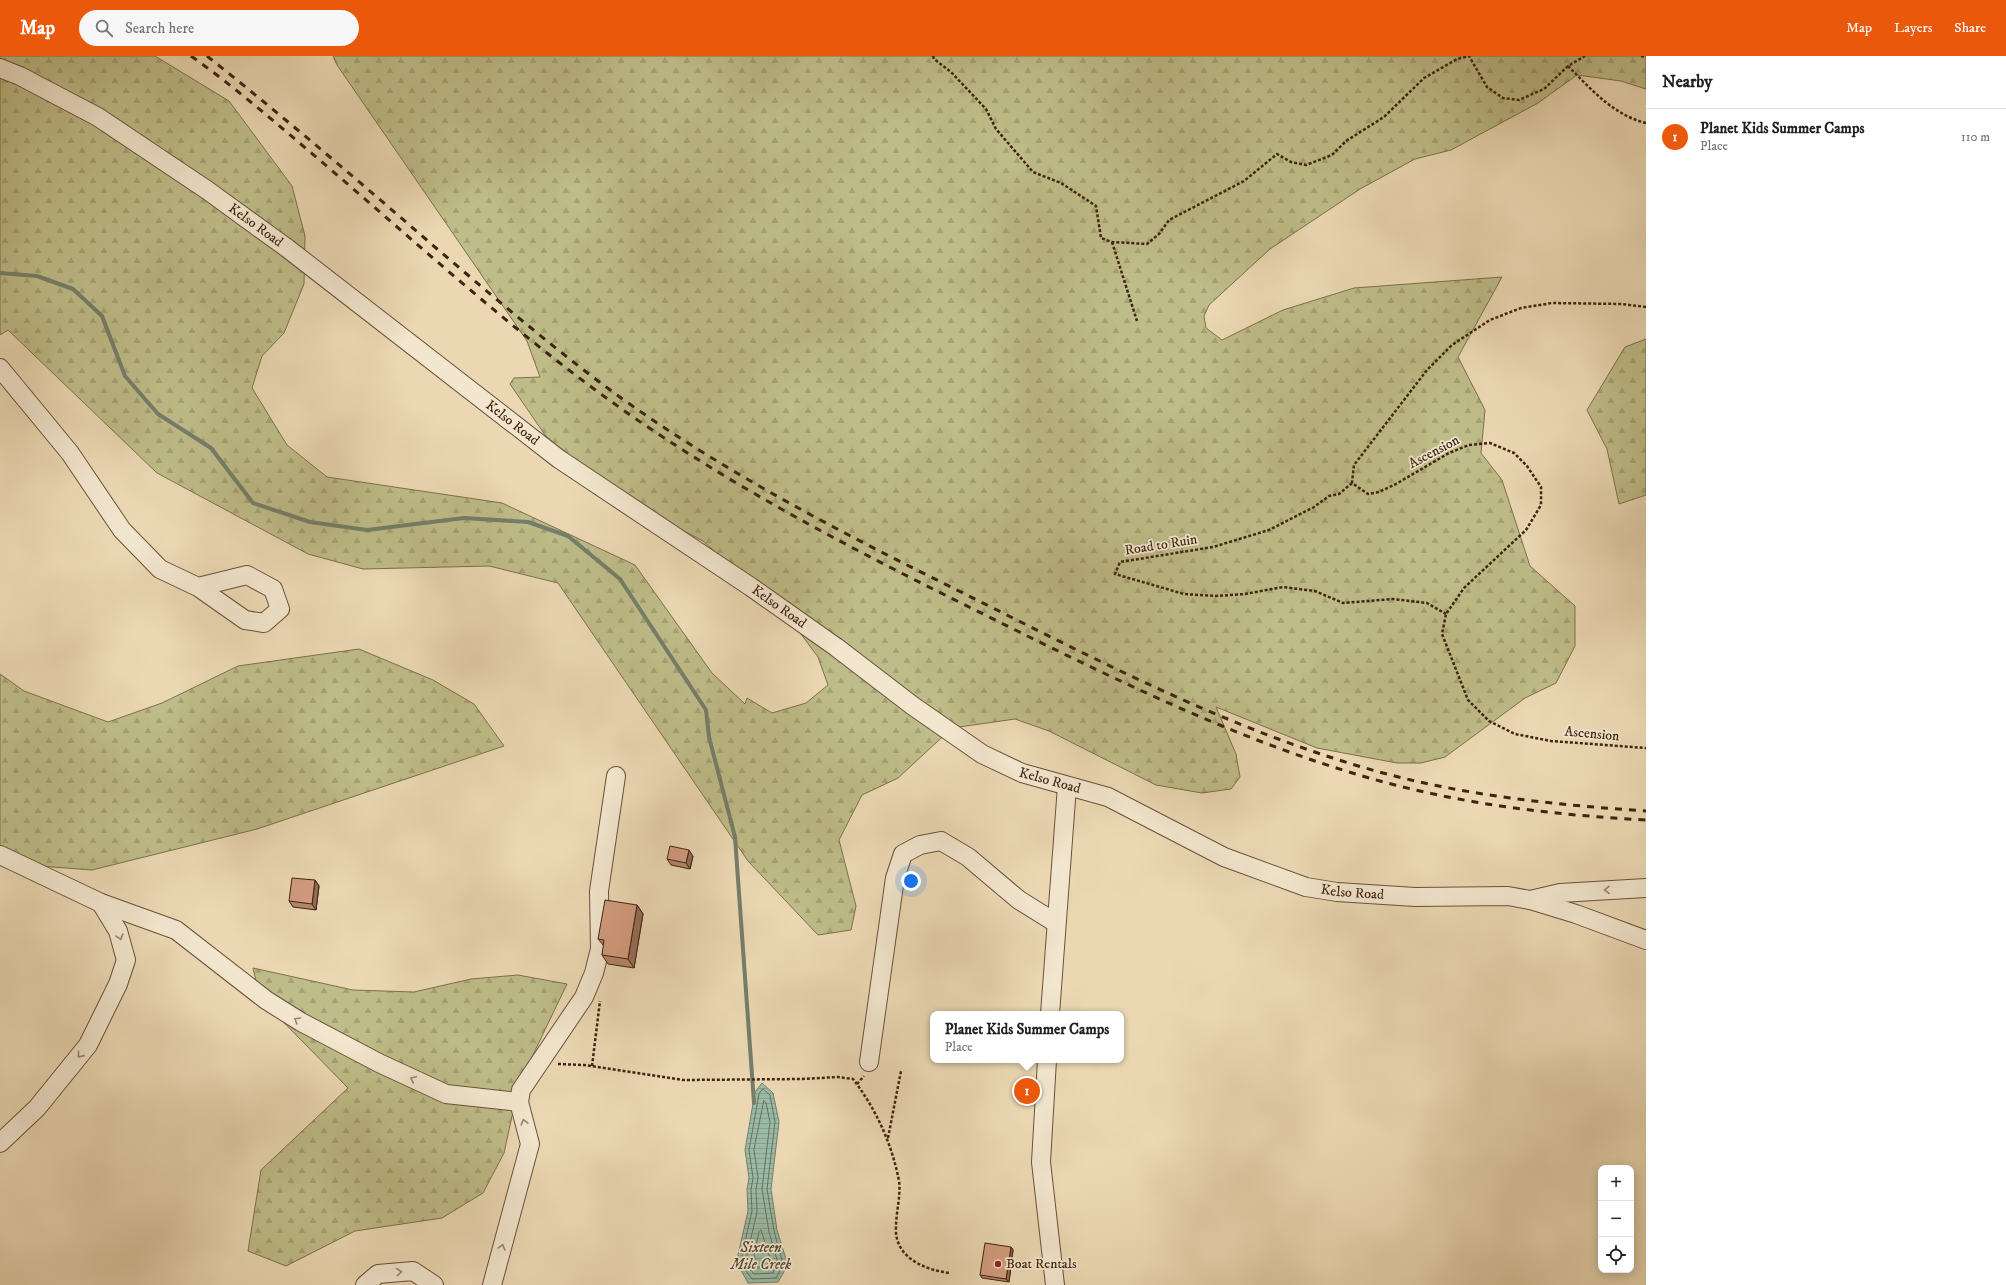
<!DOCTYPE html>
<meta charset="utf-8">
<style>
:root{--surface:#fff;--page:#f6f6f6;--text:#202124;--muted:#757577;--line:#e0e0e0;--accent:#ea580c}
body{margin:0;font-family:"IM FELL DW Pica",serif;background:var(--page);color:var(--text)}
.controls{position:absolute;right:12px;bottom:12px;display:grid;overflow:hidden;border-radius:8px;box-shadow:0 2px 10px #0003}
.controls button{width:36px;height:36px;display:grid;place-items:center;padding:0;border:0;border-bottom:1px solid var(--line);background:var(--surface);color:var(--text);font:20px sans-serif}
.you{position:absolute;left:911px;top:825px;width:14px;height:14px;margin:-10px;border:3px solid #fff;border-radius:50%;background:#1a73e8;box-shadow:0 0 0 6px #1a73e833}
.badge{display:grid;place-items:center;width:26px;height:26px;border-radius:50%;background:var(--accent);color:#fff;font-size:13px;font-weight:700}
.pin{position:absolute;translate:-50% -50%;border:2px solid #fff;box-shadow:0 1px 4px #0006}
.popup{position:absolute;left:930px;top:955px;width:194px;height:52px;box-sizing:border-box;display:grid;place-content:center;border-radius:8px;background:var(--surface);filter:drop-shadow(0 1px 3px #0005);font-size:13px;white-space:nowrap;color:var(--muted)}
.popup b{font-size:15px;color:var(--text)}
.popup::after{content:'';position:absolute;left:50%;top:100%;margin-left:-8px;border:8px solid transparent;border-top-color:var(--surface)}
.list{margin:0;padding:0;list-style:none}
h2{display:flex;justify-content:space-between;align-items:center;height:52px;margin:0;padding:0 16px;font-size:17px}
h2 small{font-size:13px;font-weight:400;color:var(--muted)}
.list li{display:grid;grid-template-columns:26px 1fr auto;gap:12px;align-items:center;box-sizing:border-box;height:56px;padding:0 16px;border-top:1px solid var(--line)}
.list b{display:block;font-size:15px;white-space:nowrap}
.list p{margin:0;font-size:13px;white-space:nowrap;color:var(--muted)}
.list em{font-size:13px;font-style:normal;color:var(--muted)}
.icon{flex:none;width:22px;height:22px;fill:none;stroke:currentColor;stroke-width:2;stroke-linecap:round;stroke-linejoin:round}
.map{position:relative;flex:none;width:1646px;height:1229px;overflow:hidden}
header{display:flex;align-items:center;gap:24px;box-sizing:border-box;height:56px;padding:0 20px;background:var(--accent);color:#fff}
header strong{font-size:19px}
nav{display:flex;gap:22px;margin-inline-start:auto;font-size:14px}
.search{width:280px;height:36px;background:var(--page);display:flex;align-items:center;gap:10px;box-sizing:border-box;padding:0 14px;border-radius:22px;color:var(--muted);font-size:15px}
main{display:flex}
aside{flex:1;background:var(--surface)}
.map>svg:first-child{display:block}
.forest{fill:url(#forest-firs);stroke:#7e6f4c}
.water{fill:url(#water-rules);stroke:#757e6a}
.lines{fill:none;stroke-linecap:round;stroke-linejoin:round}
.shore{stroke:#6c6e5c;stroke-width:1}
.stream{stroke:#757e6a;stroke-width:4}
.minor-casing{stroke:#6a503a;stroke-width:20}
.path{stroke:#3f2211;stroke-width:2.5;stroke-dasharray:3 2;stroke-linecap:butt}
.minor{stroke:#f2e6ce;stroke-width:18}
.rail{stroke:#3f2211;stroke-width:3;stroke-dasharray:7 7;stroke-linecap:butt}
.wall{fill:#b5866d;stroke:#3f2211}
.shaded-wall{fill:#946d59;stroke:#3f2211}
.building{fill:#d39c7f;stroke:#3f2211}
.oneway{stroke:#988470}
.poi-dot{fill:#8f2418;stroke:#f2e6ce;stroke-width:1.5}
.labels{text-anchor:middle;dominant-baseline:central;stroke-width:3.5;stroke-linejoin:round;paint-order:stroke}
.street-label{font-size:14px;fill:#3f2211;stroke:#f2e6ce}
.poi-label{font-size:14px;fill:#3f2211;stroke:#f2e6ce;text-anchor:start}
.water-label{font-size:15px;font-style:italic;fill:#564836;stroke:#f2e6ce}
</style>
<header>
<strong>Map</strong>
<div class="search"><svg class="icon" aria-label="search" viewBox="0 0 24 24"><circle cx="10" cy="10" r="6"/><path d="M15 15l6 6"/></svg>Search here</div>
<nav><a>Map</a><a>Layers</a><a>Share</a></nav>
</header>
<main>
<div class="map">
<svg width="1646" height="1229" viewBox="0 0 1646 1229">
<defs>
<pattern id="forest-firs" width="22" height="20" patternUnits="userSpaceOnUse"><rect width="22" height="20" fill="#bebc88"/><path d="M5 1l3.5 6h-7zM16 11l3.5 6h-7z" fill="#a4a174"/></pattern>
<pattern id="water-rules" width="6" height="5" patternUnits="userSpaceOnUse"><rect width="6" height="5" fill="#99bba6"/><path d="M0 2.5h6" fill="none" stroke="#85a08e"/></pattern>
</defs>
<rect width="100%" height="100%" fill="#ebd8b3"/>
<filter id="stains"><feTurbulence type="fractalNoise" baseFrequency=".005" numOctaves="4"/><feColorMatrix values="0 0 0 0 .2 0 0 0 0 .09 0 0 0 0 .02 0 0 0 .5 -.17"/></filter>
<radialGradient id="worn" r=".72"><stop offset=".6" stop-color="#630" stop-opacity="0"/><stop offset="1" stop-color="#630" stop-opacity=".3"/></radialGradient>
<!-- forest -->
<g class="forest">
<path d="M0 0H155L229 45 292 130 305 180 304 228 284 277 262 300 252 332 287 389 327 421 502 447 635 509 712 617 745 648 747 642 772 657 806 647 828 629 818 601 789 562 703 485 604 433 545 379 510 328 514 322 540 321 527 285 337 9 333 0H1646V33L1621 25 1577 19 1538 47 1451 94 1415 103 1360 133 1270 193 1209 249 1204 260 1206 272 1222 284 1283 254 1354 232 1502 221 1458 301 1485 354 1481 397 1502 424 1530 510 1575 550V590L1556 627 1525 642 1445 701 1421 707H1397L1317 692 1216 651 1236 698 1240 721 1231 733 1202 737 1156 729 1049 675 1015 663 952 672 898 722 862 739 839 784 856 850 851 874 818 879 748 805 558 527 489 510 363 513 308 498 157 417 8 274 0 279Z"/>
<path d="M1646 283V439L1619 448 1607 393 1587 354 1625 291Z"/>
<path d="M359 593 433 624 474 648 504 690 257 773 92 814 27 809 0 800V618L24 635 108 666 162 647 238 610Z"/>
<path d="M253 912 353 934 414 936 471 923 518 919 567 928 519 1028 504 1097 483 1137 442 1162 355 1175 286 1210 248 1195 261 1114 348 1032 260 942Z"/>
</g>
<!-- water -->
<path class="water" d="M762 1027 773 1037 779 1066 771 1133 777 1174 786 1203 785 1214 778 1226 748 1227 742 1216 738 1199 748 1155 747 1133 749 1122 745 1094 755 1036Z"/>
<g class="lines">
<!-- shore -->
<g class="shore">
<path d="M763 1033 770 1039 775 1066 767 1133 774 1175 782 1204 781 1213 776 1222 752 1223 746 1215 742 1199 752 1155 751 1134 753 1122 749 1094 759 1038Z"/>
<path d="M764 1045 766 1047 770 1066 762 1133 769 1176 777 1204 776 1211 773 1217 754 1218 750 1213 747 1199 757 1156 756 1134 758 1121 754 1094Z"/>
<path d="M761 1174 771 1205 769 1211H757L754 1199 759 1176Z"/>
</g>
<!-- stream -->
<path class="stream" d="M0 217 37 220 73 233 102 260 125 320 158 358 211 392 253 447 310 466 367 474 464 462 528 466 568 480 620 523 706 654 709 681 735 781 754 1047"/>
<!-- minor casing -->
<g class="minor-casing">
<g id="minor">
<path id="s1" d="M0 12 20 20 98 61 207 134 287 192 559 403 751 531 836 591 913 650 982 698 1022 717 1108 741 1224 801 1306 831 1337 836 1415 841 1508 840 1530 844 1576 858 1646 884"/>
<path d="M0 312 70 397 122 474 160 513 198 531 245 564 264 567 280 553 273 533 247 519 198 531"/>
<path d="M0 799 101 847 176 874 266 944 301 966 379 1007 446 1038 519 1046 530 1088 492 1229"/>
<path d="M1530 844 1560 837 1646 832"/>
<path d="M1050 958 1067 730"/>
<path d="M1047 1004 1041 1106 1055 1229"/>
<path d="M869 1006 895 822 903 798 920 789 941 785 968 801 1019 844 1056 867"/>
<path d="M519 1046 521 1034 584 941 594 917 600 893 599 835 616 720"/>
<path d="M0 1087 37 1052 88 989 118 928 126 904 118 875 101 847"/>
<path d="M365 1229 378 1218 413 1215 434 1229"/>
</g>
</g>
<!-- path -->
<g class="path">
<path d="M933 0 934 3 951 16 986 53 996 73 1033 116 1061 127 1096 150 1101 182 1112 186 1147 188 1159 178 1169 164 1244 125 1277 98 1291 106 1306 109 1332 99 1346 85 1384 61 1424 22 1457 3 1469 0 1487 31 1503 42 1519 44 1544 33 1568 10 1585 0"/>
<path d="M1641 0 1646 1"/>
<path d="M1568 10C1591 33 1613 59 1646 67"/>
<path d="M1112 186 1137 265"/>
<path d="M1646 251 1622 248 1552 247 1521 252 1490 264 1452 289 1427 314 1354 409 1352 427 1368 438 1379 436 1396 428 1449 397 1469 389 1490 387 1514 397 1527 410 1541 431V449L1526 474 1464 532 1446 558 1442 578 1468 644 1489 665 1515 678 1551 685 1646 692"/>
<path d="M1352 427 1339 438 1329 440 1314 451 1269 474 1213 491 1120 506 1115 518 1184 538 1216 540 1245 538 1283 531 1315 535 1343 547 1393 543 1427 547 1446 558"/>
<path d="M558 1008 584 1009 683 1024 802 1023 838 1021 853 1023C876 1053 892 1088 899 1125 901 1140 896 1156 896 1171 894 1201 924 1214 950 1217"/>
<path d="M592 1010 600 945"/>
<path d="M857 1028 864 1020"/>
<path d="M888 1082 901 1015"/>
</g>
<!-- minor -->
<use href="#minor" class="minor"/>
<!-- rail -->
<g class="rail">
<path d="M191 0C232 29 270 62 309 95 401 173 490 255 586 327 703 415 832 483 963 548 1098 615 1235 685 1380 725 1467 749 1556 759 1646 764"/>
<path d="M207 0C285 62 361 127 436 192 495 242 554 293 617 339 725 417 844 478 963 537 1099 605 1236 677 1383 717 1469 740 1557 749 1646 755"/>
</g>
</g>
<!-- wall -->
<g class="wall">
<path d="M693 800 690 813 671 809 667 803Z"/>
<path d="M315 824 319 830 316 854 293 851 289 845Z"/>
<path d="M637 849 643 858 634 912 608 908 602 899 604 890 598 883Z"/>
<path d="M1032 1025 1034 1028 1033 1043 1020 1042 1018 1039Z"/>
<path d="M1011 1191 1013 1194 1009 1226 982 1222 980 1219Z"/>
</g>
<!-- shaded-wall -->
<g class="shaded-wall">
<path d="M689 794 693 800 690 813 686 807Z"/>
<path d="M315 824 319 830 316 854 312 848Z"/>
<path d="M637 849 643 858 634 912 628 903Z"/>
<path d="M1032 1025 1034 1028 1033 1043 1031 1040Z"/>
<path d="M1011 1191 1013 1194 1009 1226 1006 1223Z"/>
</g>
<!-- building -->
<g class="building">
<path d="M670 790 689 794 686 807 667 803Z"/>
<path d="M292 822 315 824 312 848 289 845Z"/>
<path d="M605 844 637 849 628 903 602 899 604 884 598 883Z"/>
<path d="M1019 1025H1032L1031 1040 1018 1039Z"/>
<path d="M985 1187 1011 1191 1006 1223 980 1219Z"/>
</g>
<!-- one-way arrows -->
<defs><path id="oneway-chevron" d="M-2-3.5L2.5 0L-2 3.5" fill="none" stroke-width="1.6" stroke-linecap="round" stroke-linejoin="round"/></defs>
<g class="oneway">
<use href="#oneway-chevron" transform="translate(1607 834) rotate(178)"/>
<use href="#oneway-chevron" transform="translate(120 881) rotate(74)"/>
<use href="#oneway-chevron" transform="translate(297 964) rotate(-149)"/>
<use href="#oneway-chevron" transform="translate(80 999) rotate(129)"/>
<use href="#oneway-chevron" transform="translate(413 1023) rotate(-155)"/>
<use href="#oneway-chevron" transform="translate(524 1066) rotate(-105)"/>
<use href="#oneway-chevron" transform="translate(502 1191) rotate(-75)"/>
<use href="#oneway-chevron" transform="translate(399 1216) rotate(-5)"/>
</g>
<!-- markers -->
<circle class="poi-dot" cx="998" cy="1208" r="4"/>
<g class="labels">
<!-- street labels -->
<g class="street-label">
<text stroke="none"><textPath href="#s1" startOffset="301">Kelso Road</textPath></text>
<text stroke="none"><textPath href="#s1" startOffset="625">Kelso Road</textPath></text>
<text transform="translate(1434 396) rotate(-28)">Ascension</text>
<text transform="translate(1161 489) rotate(-9)">Road to Ruin</text>
<text stroke="none"><textPath href="#s1" startOffset="949">Kelso Road</textPath></text>
<text transform="translate(1592 678) rotate(5)">Ascension</text>
<text stroke="none"><textPath href="#s1" startOffset="1273">Kelso Road</textPath></text>
<text stroke="none"><textPath href="#s1" startOffset="1598">Kelso Road</textPath></text>
</g>
<!-- poi labels -->
<g class="poi-label">
<text x="1006" y="1208">Boat Rentals</text>
</g>
<!-- water labels -->
<g class="water-label">
<text x="761" y="1191">Sixteen<tspan x="761" dy="17">Mile Creek</tspan></text>
</g>
</g>
<rect width="100%" height="100%" filter="url(#stains)"/>
<rect width="100%" height="100%" fill="url(#worn)"/>
</svg>
<div class="controls">
<button>+</button>
<button>−</button>
<button><svg class="icon" aria-label="locate" viewBox="0 0 24 24"><circle cx="12" cy="12" r="6"/><path d="M12 2v4M12 18v4M2 12h4M18 12h4"/></svg></button>
</div>
<div class="you"></div>
<div class="pin badge" style="left:1027px;top:1035px">1</div>
<div class="popup"><b>Planet Kids Summer Camps</b>Place</div>
</div>
<aside>
<h2>Nearby<small></small></h2>
<ul class="list">
<li><span class="badge">1</span><div><b>Planet Kids Summer Camps</b><p>Place</p></div><em>110 m</em></li>
</ul>
</aside>
</main>
